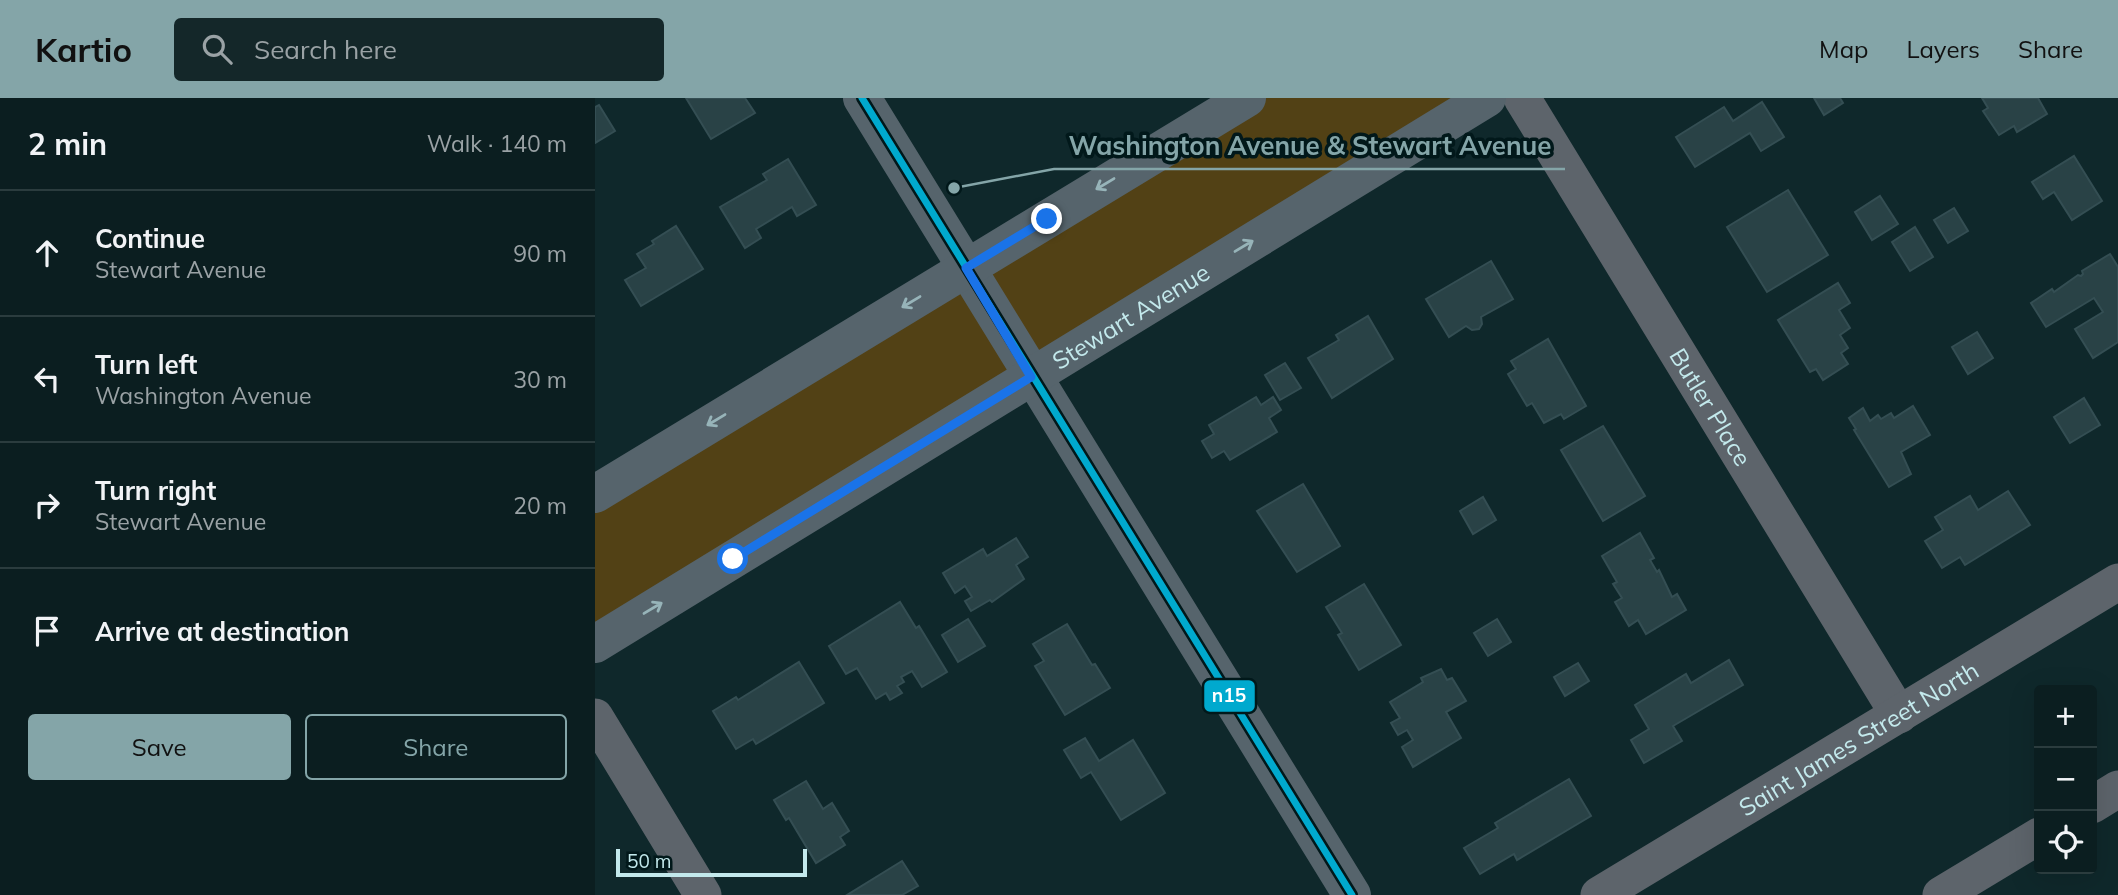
<!DOCTYPE html>
<meta charset="utf-8">
<style>
:root{--surface:#0b1e20;--page:#142729;--text:#f1f3f6;--muted:#9aa2a5;--line:#2b3c3e;--accent:#84a5a8}
body{margin:0;font-family:Mulish,sans-serif;background:var(--page);color:var(--text)}
.controls{position:absolute;right:21px;bottom:21px;display:grid;overflow:hidden;border-radius:7px;box-shadow:0 7px 28px #0002}
.controls button{width:63px;height:63px;display:grid;place-items:center;padding:0;border:0;border-bottom:2px solid var(--line);background:var(--surface);color:var(--text);font:35px sans-serif}
.scale{position:absolute;left:21px;bottom:18px;width:191px;box-sizing:border-box;padding-left:7px;border:4px solid #c3e9ec;border-top:0;font-size:19px;line-height:24px;white-space:nowrap;color:#c3e9ec;-webkit-text-stroke:5px #01181a;paint-order:stroke}
.stop{position:absolute;width:21px;height:21px;margin:-16px;border:5px solid #1a73e8;border-radius:50%;background:#fff}
.stop.end{background:#1a73e8;border-color:#fff;box-shadow:0 2px 7px #0008}
.list{margin:0;padding:0;list-style:none}
h2{display:flex;justify-content:space-between;align-items:center;height:91px;margin:0;padding:0 28px;font-size:30px}
h2 small{font-size:23px;font-weight:400;color:var(--muted)}
.list li{display:grid;grid-template-columns:46px 1fr auto;gap:21px;align-items:center;box-sizing:border-box;height:126px;padding:0 28px;border-top:2px solid var(--line)}
.list b{display:block;font-size:26px;white-space:nowrap}
.list p{margin:0;font-size:23px;white-space:nowrap;color:var(--muted)}
.list em{font-size:23px;font-style:normal;color:var(--muted)}
.actions{display:flex;gap:14px;padding:21px 28px}
.actions a{flex:1;padding:16px 0;border:2px solid var(--accent);border-radius:7px;text-align:center;font-size:24px;color:var(--accent)}
.actions .main{background:var(--accent);color:#111}
.icon{flex:none;width:38px;height:38px;fill:none;stroke:currentColor;stroke-width:2;stroke-linecap:round;stroke-linejoin:round}
.map{position:relative;flex:none;width:1523px;height:797px;overflow:hidden}
header{display:flex;align-items:center;gap:42px;box-sizing:border-box;height:98px;padding:0 35px;background:var(--accent);color:#111}
header strong{font-size:33px}
nav{display:flex;gap:38px;margin-inline-start:auto;font-size:24px}
.search{width:490px;height:63px;background:var(--page);display:flex;align-items:center;gap:18px;box-sizing:border-box;padding:0 24px;border-radius:7px;color:var(--muted);font-size:26px}
main{display:flex}
aside{flex:1;background:var(--surface)}
.map>svg:first-child{display:block}
.green{fill:#524115}
.building{fill:#294246;stroke:#344e53;stroke-width:2}
.lines{fill:none;stroke-linecap:round;stroke-linejoin:round}
.minor{stroke:#5d646b;stroke-width:37}
.major{stroke:#56646c;stroke-width:38}
.bus-1-casing{stroke:#01181a;stroke-width:12}
.bus-1{stroke:#00a9ce;stroke-width:7}
.oneway{stroke:#97b4b9}
.route{stroke:#1a73e8;stroke-width:9}
.labels{text-anchor:middle;dominant-baseline:central;stroke-width:7;stroke-linejoin:round;paint-order:stroke}
.street-label{font-size:24px;fill:#c3e9ec;stroke:#01181a}
.leader{fill:none;stroke:#84a5a8;stroke-width:2.5}
.callout-dot{fill:#84a5a8;stroke:#01181a;stroke-width:2.5}
.callout-label{font-size:26px;text-anchor:middle;font-weight:bold;fill:#84a5a8;stroke:#01181a;stroke-width:7;stroke-linejoin:round;paint-order:stroke}
.line-badge{stroke:#01181a;stroke-width:2.5}
.badge-label{font-size:19px;text-anchor:middle;font-weight:bold;fill:#fff}
</style>
<header>
<strong>Kartio</strong>
<div class="search"><svg class="icon" aria-label="search" viewBox="0 0 24 24"><circle cx="10" cy="10" r="6"/><path d="M15 15l6 6"/></svg>Search here</div>
<nav><a>Map</a><a>Layers</a><a>Share</a></nav>
</header>
<main>
<aside>
<h2>2 min<small>Walk · 140 m</small></h2>
<ul class="list">
<li><svg class="icon" aria-label="ahead" viewBox="0 0 24 24"><path d="M12 20V5M6 11l6-6 6 6"/></svg><div><b>Continue</b><p>Stewart Avenue</p></div><em>90 m</em></li>
<li><svg class="icon" aria-label="left" viewBox="0 0 24 24"><path d="M17 20v-9H6M10 6l-5 5 5 5"/></svg><div><b>Turn left</b><p>Washington Avenue</p></div><em>30 m</em></li>
<li><svg class="icon" aria-label="right" viewBox="0 0 24 24"><path d="M7 20v-9h11M14 6l5 5-5 5"/></svg><div><b>Turn right</b><p>Stewart Avenue</p></div><em>20 m</em></li>
<li><svg class="icon" aria-label="arrive" viewBox="0 0 24 24"><path d="M6 21V4h12l-3 4 3 4H6"/></svg><div><b>Arrive at destination</b></div></li>
</ul>
<div class="actions"><a class="main">Save</a><a>Share</a></div>
</aside>
<div class="map">
<svg width="1523" height="797" viewBox="0 0 1523 797">
<rect width="100%" height="100%" fill="#0f282b"/>
<!-- green -->
<path class="green" d="M652 0H904L0 550V393Z"/>
<!-- building -->
<g class="building">
<path d="M91 0H150L160 15 116 41Z"/>
<path d="M1219 0H1245L1248 5 1229 17Z"/>
<path d="M1387 0H1443L1452 16 1422 34 1419 28 1404 37 1388 13 1393 10Z"/>
<path d="M1167 4 1189 39 1166 53 1155 35 1100 69 1081 39 1129 9 1138 23Z"/>
<path d="M4 7 20 33 0 45V9Z"/>
<path d="M1479 58 1507 103 1477 122 1459 94 1448 101 1437 84Z"/>
<path d="M193 61 221 107 202 118 197 109 161 131 166 140 150 150 125 109 172 82 168 76Z"/>
<path d="M1193 92 1233 157 1172 194 1132 129Z"/>
<path d="M1285 98 1303 126 1277 142 1260 114Z"/>
<path d="M1359 110 1373 133 1353 145 1339 122Z"/>
<path d="M81 128 108 171 46 208 30 182 51 170 42 156 59 146 57 143Z"/>
<path d="M1320 129 1338 159 1315 173 1297 144Z"/>
<path d="M1515 156 1523 169V244L1498 260 1480 231 1508 214 1499 200 1451 229 1436 205 1457 191 1459 194 1483 177 1486 178 1488 176 1487 173Z"/>
<path d="M896 163 918 201 886 219 887 226 884 231 877 232 871 228 854 239 831 201Z"/>
<path d="M1243 185 1255 205 1244 212 1255 230 1245 237 1253 250 1246 255 1253 266 1228 282 1221 271 1215 274 1183 222Z"/>
<path d="M773 218 798 261 737 300 713 260 744 242 741 237Z"/>
<path d="M1382 234 1398 260 1373 276 1357 249Z"/>
<path d="M953 241 991 308 969 321 966 316 949 325 937 305 932 308 913 276 921 271 916 263Z"/>
<path d="M690 265 706 290 685 302 670 277Z"/>
<path d="M661 299 666 307 678 299 686 312 674 320 682 334 635 362 629 353 617 360 607 343 619 336 614 327Z"/>
<path d="M1489 300 1505 327 1475 345 1459 319Z"/>
<path d="M1318 308 1335 337 1306 354 1316 376 1294 389 1259 332 1261 331 1254 320 1268 310 1275 323 1283 317 1286 321 1296 315 1299 320Z"/>
<path d="M1008 328 1050 398 1008 423 966 352Z"/>
<path d="M708 386 745 448 702 474 662 413Z"/>
<path d="M1413 393 1435 427 1370 467 1365 459 1347 470 1330 443 1348 432 1340 419 1375 398 1383 412Z"/>
<path d="M888 399 901 422 878 436 865 413Z"/>
<path d="M1045 435 1059 460 1055 462 1062 474 1064 472 1077 499 1082 496 1091 512 1051 536 1043 522 1034 528 1020 504 1027 500 1018 486 1022 484 1007 458Z"/>
<path d="M421 440 433 459 421 467 429 481 397 504 395 502 376 513 370 503 377 499 370 488 360 495 348 475 388 451 392 458Z"/>
<path d="M769 486 806 547 764 572 743 537 747 535 731 509Z"/>
<path d="M305 504 321 530 324 528 352 574 327 589 317 573 306 579 309 584 302 588 307 595 295 602 291 595 281 601 262 570 251 576 234 548Z"/>
<path d="M373 521 390 548 363 564 347 537Z"/>
<path d="M902 521 916 544 893 558 879 535Z"/>
<path d="M472 526 497 567 500 566 515 590 470 617 440 568 449 563 438 546Z"/>
<path d="M1134 562 1148 587 1078 628 1087 643 1049 665 1036 642 1054 631 1040 607 1091 576 1096 585Z"/>
<path d="M204 564 229 605 161 646 158 641 141 651 118 613 141 599 143 602Z"/>
<path d="M983 565 994 583 970 598 959 579Z"/>
<path d="M846 571 852 582 857 580 871 603 851 614 866 640 818 669 807 649 818 642 812 632 803 637 796 625 805 620 795 604 828 584 826 580Z"/>
<path d="M490 640 504 663 538 642 570 695 526 722 496 674 486 680 469 652Z"/>
<path d="M974 681 996 718 922 762 919 756 885 776 869 750 903 730 900 725Z"/>
<path d="M211 683 228 711 237 705 254 733 245 739 250 747 221 765 194 720 191 722 179 702Z"/>
<path d="M307 763 323 788 307 797H252Z"/>
</g>
<g class="lines">
<!-- minor -->
<g class="minor">
<path id="s1" d="M927 0 1304 617"/>
<path d="M0 619 108 797"/>
<path d="M1497 707 1523 691"/>
<path id="s2" d="M1004 797 1523 484"/>
<path d="M1346 797 1444 738"/>
</g>
<!-- major -->
<g class="major">
<path d="M267 0 757 797"/>
<path d="M0 396 652 0"/>
<path id="s3" d="M0 546 892 0"/>
</g>
<!-- bus-1 casing -->
<g class="bus-1-casing">
<path id="bus-1" d="M267 0 757 797"/>
</g>
<!-- bus-1 -->
<use href="#bus-1" class="bus-1"/>
</g>
<!-- one-way arrows -->
<defs><path id="oneway-shaft" d="M-6 0H5M1.5-3L5.5 0L1.5 3" fill="none" stroke-width="1.6" stroke-linecap="round" stroke-linejoin="round" transform="scale(1.75)"/></defs>
<g class="oneway">
<use href="#oneway-shaft" transform="translate(510 86) rotate(149)"/>
<use href="#oneway-shaft" transform="translate(649 148) rotate(-31)"/>
<use href="#oneway-shaft" transform="translate(316 204) rotate(149)"/>
<use href="#oneway-shaft" transform="translate(121 322) rotate(149)"/>
<use href="#oneway-shaft" transform="translate(58 510) rotate(-31)"/>
</g>
<g class="lines">
<!-- route -->
<path class="route" d="M138 461 436 279 371 170 452 121"/>
</g>
<g class="labels">
<!-- street labels -->
<g class="street-label">
<text stroke="none"><textPath href="#s3" startOffset="628">Stewart Avenue</textPath></text>
<text stroke="none"><textPath href="#s1" startOffset="362">Butler Place</textPath></text>
<text stroke="none"><textPath href="#s2" startOffset="303">Saint James Street North</textPath></text>
</g>
</g>
<!-- callouts -->
<path class="leader" d="M359 90L459 71H970"/>
<circle class="callout-dot" cx="359" cy="90" r="7"/>
<g class="callout-label">
<text x="715" y="57">Washington Avenue &amp; Stewart Avenue</text>
</g>
<rect class="line-badge" x="608" y="581" width="53" height="34" rx="7" fill="#00a9ce"/>
<g class="badge-label">
<text x="634" y="604">n15</text>
</g>
</svg>
<div class="controls">
<button>+</button>
<button>−</button>
<button><svg class="icon" aria-label="locate" viewBox="0 0 24 24"><circle cx="12" cy="12" r="6"/><path d="M12 2v4M12 18v4M2 12h4M18 12h4"/></svg></button>
</div>
<div class="scale">50 m</div>
<div class="stop" style="left:138px;top:461px"></div>
<div class="stop end" style="left:452px;top:121px"></div>
</div>
</main>
